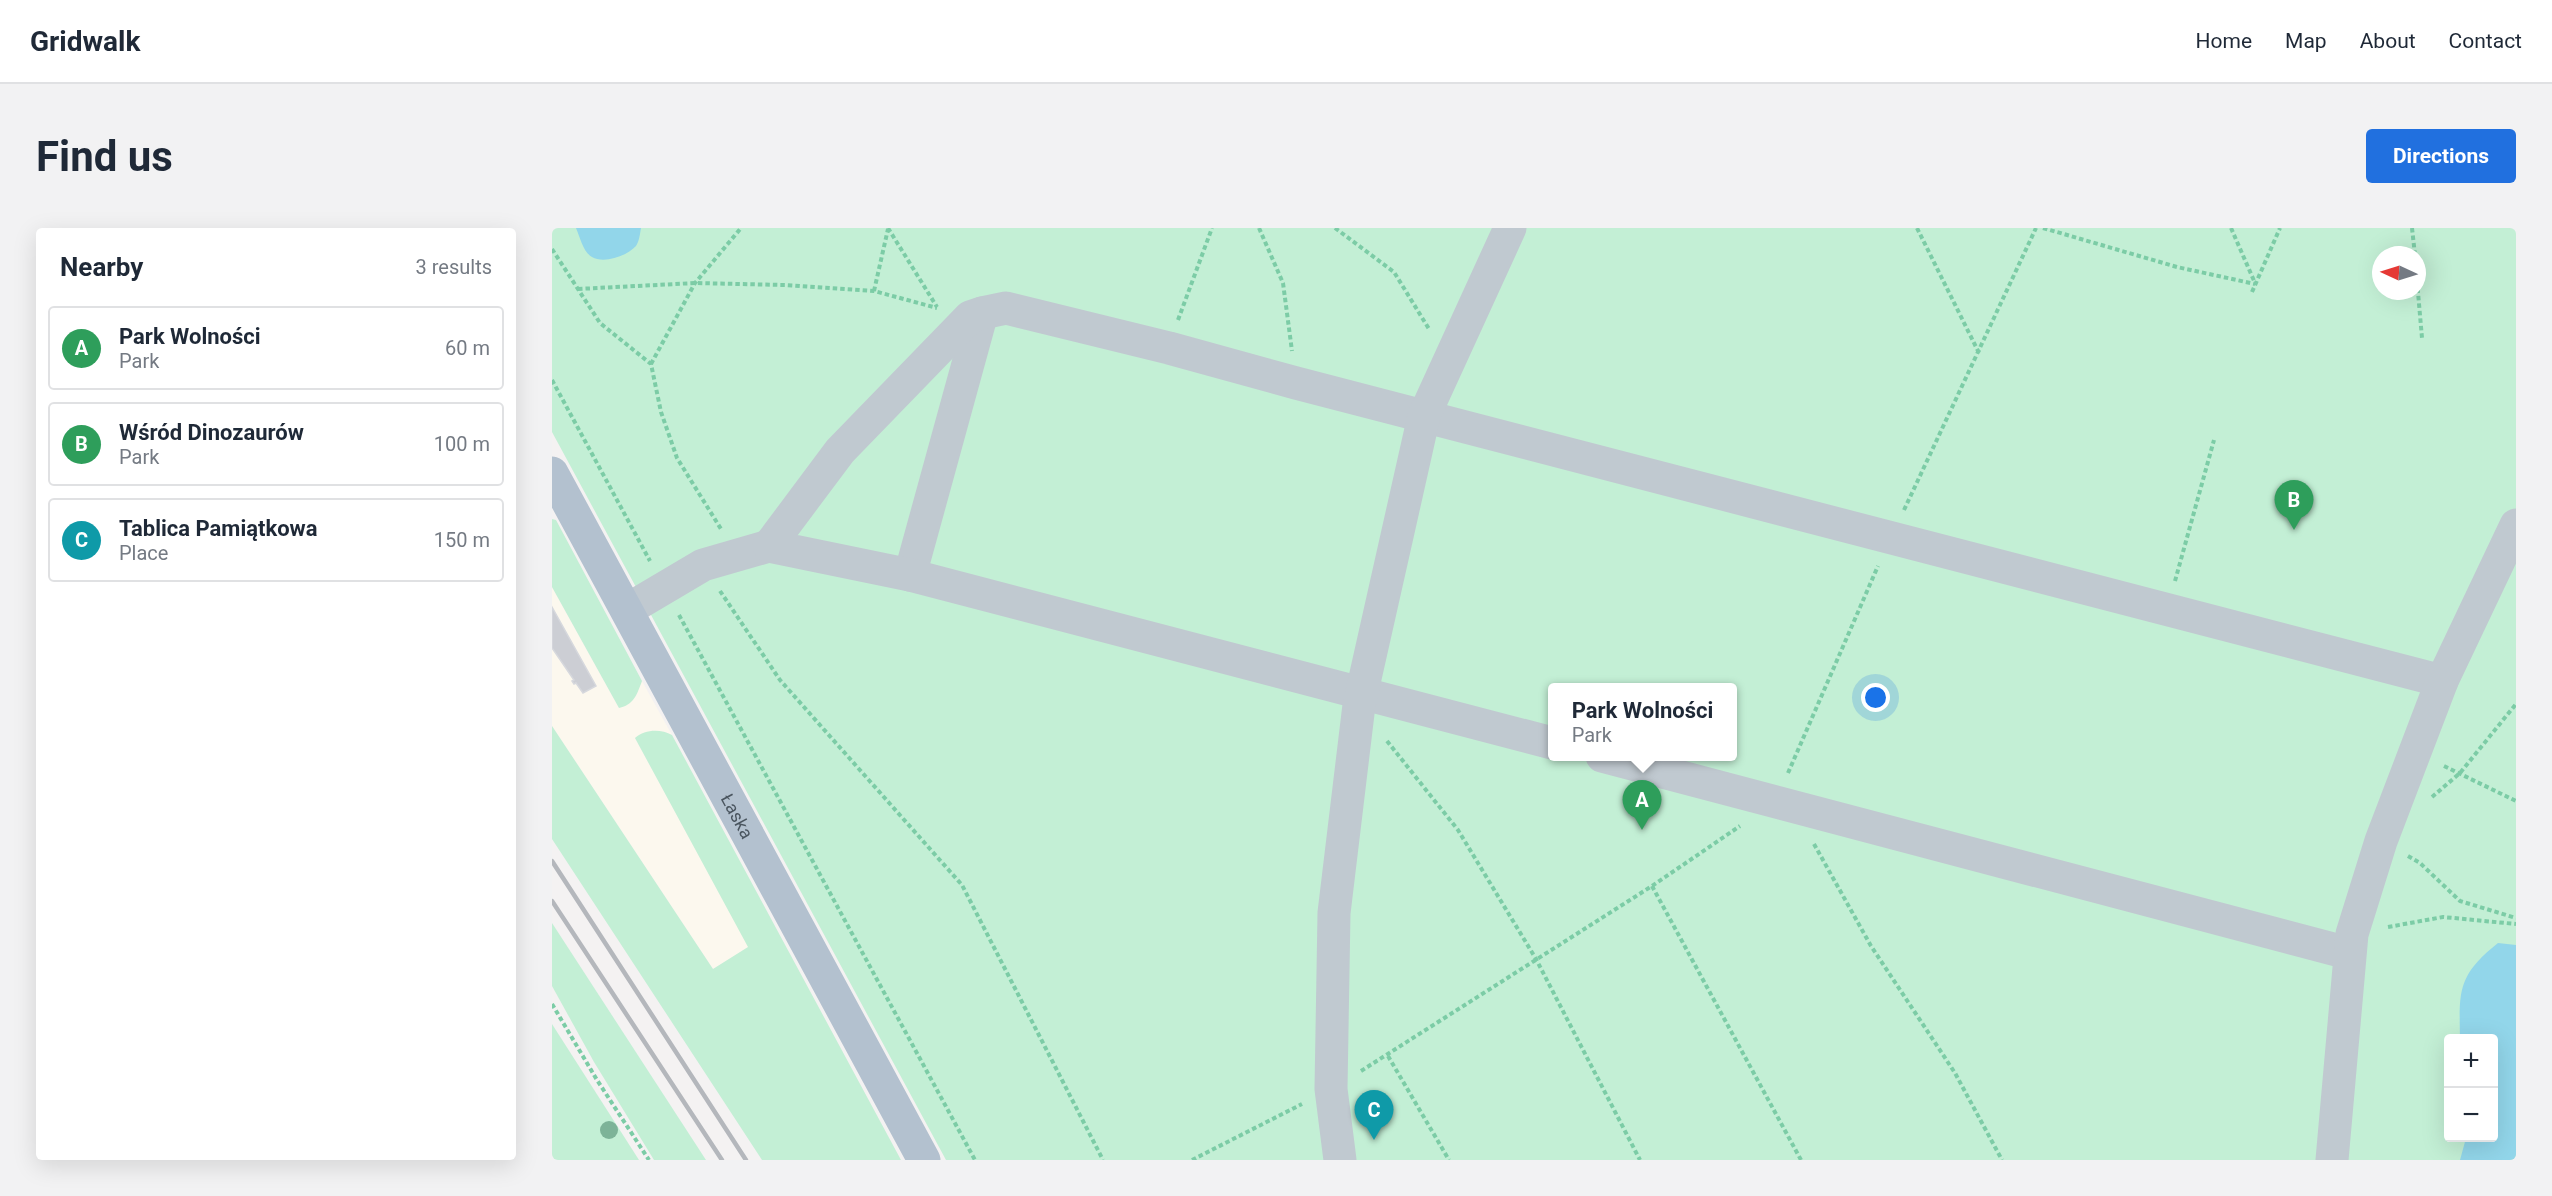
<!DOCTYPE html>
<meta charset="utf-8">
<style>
:root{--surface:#fff;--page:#f2f2f3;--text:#1f2937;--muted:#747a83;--line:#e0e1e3;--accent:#2170df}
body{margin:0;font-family:Roboto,sans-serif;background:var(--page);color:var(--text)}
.controls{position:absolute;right:18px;bottom:18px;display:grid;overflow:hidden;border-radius:6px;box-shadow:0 6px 24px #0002}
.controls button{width:54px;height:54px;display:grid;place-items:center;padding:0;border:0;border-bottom:2px solid var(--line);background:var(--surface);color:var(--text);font:30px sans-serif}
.compass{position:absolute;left:1820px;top:18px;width:54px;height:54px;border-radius:50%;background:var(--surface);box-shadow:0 6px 24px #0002;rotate:274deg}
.you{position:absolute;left:1324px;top:470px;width:21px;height:21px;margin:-15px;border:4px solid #fff;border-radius:50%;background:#1a73e8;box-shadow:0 0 0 9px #1a73e833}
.badge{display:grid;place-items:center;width:39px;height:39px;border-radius:50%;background:var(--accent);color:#fff;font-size:20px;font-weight:700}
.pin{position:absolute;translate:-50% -50px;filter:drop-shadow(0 2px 3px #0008)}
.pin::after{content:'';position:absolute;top:32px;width:21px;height:18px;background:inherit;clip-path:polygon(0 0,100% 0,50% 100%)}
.popup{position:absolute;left:996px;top:455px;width:189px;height:78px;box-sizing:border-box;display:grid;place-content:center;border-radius:6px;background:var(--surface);filter:drop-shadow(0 2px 4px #0005);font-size:20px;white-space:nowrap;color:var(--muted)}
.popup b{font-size:22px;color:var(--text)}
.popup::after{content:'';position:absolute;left:50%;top:100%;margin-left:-12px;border:12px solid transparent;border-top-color:var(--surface)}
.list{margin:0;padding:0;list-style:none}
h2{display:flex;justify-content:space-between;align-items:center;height:78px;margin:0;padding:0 24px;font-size:26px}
h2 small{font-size:20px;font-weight:400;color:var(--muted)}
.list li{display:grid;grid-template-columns:39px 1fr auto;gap:18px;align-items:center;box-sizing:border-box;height:84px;margin:0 12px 12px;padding:0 12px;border:2px solid var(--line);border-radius:6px}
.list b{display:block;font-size:22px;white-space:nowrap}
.list p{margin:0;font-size:20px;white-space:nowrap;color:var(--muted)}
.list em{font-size:20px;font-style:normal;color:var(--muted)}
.map{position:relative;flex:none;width:1964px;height:932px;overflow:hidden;border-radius:6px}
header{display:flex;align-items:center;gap:36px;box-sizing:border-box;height:84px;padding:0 30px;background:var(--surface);border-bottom:2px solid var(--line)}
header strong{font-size:28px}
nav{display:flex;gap:33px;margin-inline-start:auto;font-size:21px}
.intro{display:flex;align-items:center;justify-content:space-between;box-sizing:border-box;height:144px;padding:0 36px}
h1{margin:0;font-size:42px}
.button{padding:15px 27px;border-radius:6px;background:var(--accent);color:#fff;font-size:21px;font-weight:700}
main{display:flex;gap:36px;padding:0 36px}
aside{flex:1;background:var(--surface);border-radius:6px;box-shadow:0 6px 24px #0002}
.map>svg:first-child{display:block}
.commercial{fill:#fcf8ee}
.green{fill:#c3efd5;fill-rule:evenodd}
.water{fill:#92d6ea}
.building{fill:#ccced4;stroke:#d6d8dd;stroke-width:1.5}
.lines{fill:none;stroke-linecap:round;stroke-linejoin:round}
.path{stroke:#7ccca6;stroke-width:4;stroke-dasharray:4.5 3;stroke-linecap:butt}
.minor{stroke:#c0c9d0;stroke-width:33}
.major{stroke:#b3c1cf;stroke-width:33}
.rail{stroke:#b4b7bc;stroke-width:4.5}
.tree{fill:#7db398}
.labels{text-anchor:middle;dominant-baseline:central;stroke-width:6;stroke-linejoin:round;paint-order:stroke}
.street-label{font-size:18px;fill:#4a555f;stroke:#fff}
</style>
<header>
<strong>Gridwalk</strong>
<nav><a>Home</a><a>Map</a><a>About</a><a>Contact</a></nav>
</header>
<div class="intro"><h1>Find us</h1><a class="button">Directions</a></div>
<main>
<aside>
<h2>Nearby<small>3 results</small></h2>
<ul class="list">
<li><span class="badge" style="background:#2e9e5b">A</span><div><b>Park Wolności</b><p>Park</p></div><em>60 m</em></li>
<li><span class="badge" style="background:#2e9e5b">B</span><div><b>Wśród Dinozaurów</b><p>Park</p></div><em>100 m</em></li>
<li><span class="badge" style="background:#0f9aa8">C</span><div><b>Tablica Pamiątkowa</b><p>Place</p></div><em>150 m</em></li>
</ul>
</aside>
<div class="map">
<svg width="1964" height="932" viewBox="0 0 1964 932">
<rect width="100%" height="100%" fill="#f4f2f2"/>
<!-- commercial -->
<path class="commercial" d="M0 359 67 480 84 468 90 453 120 507 113 504 83 510 197 719 161 741 0 498Z"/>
<!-- green -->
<g class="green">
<path d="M0 0H1964V932H394L0 204ZM1829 27H1865V63H1829ZM1000 460H1180V528H1000ZM1896 810H1942V910H1896Z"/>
<path d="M0 291 4 292 90 453C85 466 82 477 67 480L0 359Z"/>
<path d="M0 498 161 741 196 719 83 510C93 501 109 501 120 507L349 932H210L0 611Z"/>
<path d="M0 695 154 932H102L42 834 0 758Z"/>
<path d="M0 796 87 932H0Z"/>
</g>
<!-- water -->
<g class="water">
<path d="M24 0H89C88 6 87 14 84 18 75 28 52 36 40 29 31 24 28 9 24 0Z"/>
<path d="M1946 715 1964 717V932H1908L1914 910H1942V810H1908C1907 762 1906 747 1946 715Z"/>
</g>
<!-- building -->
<path class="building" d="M0 379 44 458 31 465 24 455 22 456 20 453 22 452 0 420Z"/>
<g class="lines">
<!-- path -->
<g class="path">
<path d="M336 0 385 79"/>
<path d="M707 0 731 55 740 123"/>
<path d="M783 0 842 44 877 101"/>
<path d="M1365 0 1427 125"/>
<path d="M1491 0 1625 39 1703 56"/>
<path d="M1679 0 1703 55"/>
<path d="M1860 0 1863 27"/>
<path d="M0 21 48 95 99 136 109 184 125 230 169 301"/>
<path d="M1865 53 1870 110"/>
<path d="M26 61 143 55 233 57 322 63 385 80"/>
<path d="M322 63 336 1"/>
<path d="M1700 64 1728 0"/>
<path d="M626 92 660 0"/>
<path d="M99 136 143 55 189 0"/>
<path d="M0 152 98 333"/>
<path d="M1352 282 1484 0"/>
<path d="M1623 353 1662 212"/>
<path d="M168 363 228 452 410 657 551 932"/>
<path d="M127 387 423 932"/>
<path d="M835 513 906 602 984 731 1088 932"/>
<path d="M1892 538 1964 573"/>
<path d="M1236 545 1326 338"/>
<path d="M1880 569 1908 545 1964 476"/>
<path d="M1262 616 1319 718 1403 845 1450 932"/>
<path d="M1856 628 1868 635 1908 673 1964 690"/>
<path d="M1100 658 1249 932"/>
<path d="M1836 699 1891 689 1964 696"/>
<path d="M0 776 45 852 97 932"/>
<path d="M836 828 897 932"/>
<path d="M809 843 1100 658 1188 598"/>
<path d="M640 932 750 876"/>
</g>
<!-- minor -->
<g class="minor">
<path d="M358 347 430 85"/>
<path d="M75 382 151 337 217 318"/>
<path d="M1000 515 358 347 217 318 288 223 418 89 430 85 454 80 617 120 744 155 1890 453"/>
<path d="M1050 528 1796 725"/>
<path d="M788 932 779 861 782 685 807 477 872 188 958 0"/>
<path d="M1780 932 1800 706 1829 613 1890 453 1964 297"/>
</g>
<!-- major -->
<path class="major" id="s1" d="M0 245 372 932"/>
<!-- rail -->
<g class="rail">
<path d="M0 633 194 932"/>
<path d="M0 673 170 932"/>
</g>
</g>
<!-- trees -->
<circle class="tree" cx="57" cy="902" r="9"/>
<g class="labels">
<!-- street labels -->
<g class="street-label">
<text stroke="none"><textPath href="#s1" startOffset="390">Łaska</textPath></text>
</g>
</g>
</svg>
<div class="controls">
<button>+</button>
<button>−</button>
</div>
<svg class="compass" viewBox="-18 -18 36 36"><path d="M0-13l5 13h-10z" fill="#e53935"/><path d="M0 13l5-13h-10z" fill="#747a83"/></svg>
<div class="you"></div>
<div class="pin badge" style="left:1090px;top:602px;background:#2e9e5b">A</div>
<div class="popup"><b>Park Wolności</b>Park</div>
<div class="pin badge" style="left:1742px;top:302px;background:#2e9e5b">B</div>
<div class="pin badge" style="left:822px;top:912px;background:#0f9aa8">C</div>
</div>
</main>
